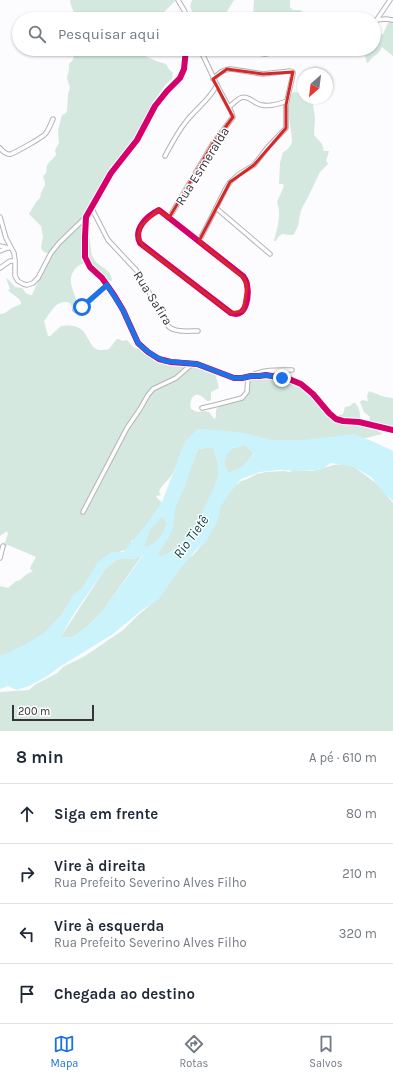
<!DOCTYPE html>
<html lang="pt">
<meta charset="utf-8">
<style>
:root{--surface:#fff;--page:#f6f6f7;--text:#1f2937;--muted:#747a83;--line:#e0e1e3;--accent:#1a73e8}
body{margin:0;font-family:Karla,sans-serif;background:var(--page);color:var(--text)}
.compass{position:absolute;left:297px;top:68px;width:36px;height:36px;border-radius:50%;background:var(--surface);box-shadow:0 1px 3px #0004;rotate:208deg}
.scale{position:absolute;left:12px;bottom:10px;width:82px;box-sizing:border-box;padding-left:4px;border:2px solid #36333b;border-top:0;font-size:11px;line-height:14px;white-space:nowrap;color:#36333b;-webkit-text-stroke:3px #fff;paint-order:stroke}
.stop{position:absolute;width:12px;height:12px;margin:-9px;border:3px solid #1a73e8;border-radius:50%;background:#fff}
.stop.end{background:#1a73e8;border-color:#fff;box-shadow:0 1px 4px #0008}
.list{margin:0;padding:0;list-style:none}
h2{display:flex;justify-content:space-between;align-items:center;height:52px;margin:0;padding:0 16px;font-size:17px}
h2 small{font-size:13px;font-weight:400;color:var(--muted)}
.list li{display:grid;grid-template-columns:26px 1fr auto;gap:12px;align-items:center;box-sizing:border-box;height:60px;padding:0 16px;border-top:1px solid var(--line)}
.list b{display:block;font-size:15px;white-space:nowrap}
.list p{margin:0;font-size:13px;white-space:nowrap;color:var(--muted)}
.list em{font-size:13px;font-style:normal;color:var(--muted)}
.icon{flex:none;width:22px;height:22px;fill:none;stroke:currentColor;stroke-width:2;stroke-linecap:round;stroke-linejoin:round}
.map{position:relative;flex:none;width:393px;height:731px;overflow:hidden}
.search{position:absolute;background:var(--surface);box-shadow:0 1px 3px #0004;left:12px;right:12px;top:12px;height:44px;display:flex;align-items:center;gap:10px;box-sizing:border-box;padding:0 14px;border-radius:22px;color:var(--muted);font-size:15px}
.sheet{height:292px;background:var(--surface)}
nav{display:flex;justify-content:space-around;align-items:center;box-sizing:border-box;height:56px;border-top:1px solid var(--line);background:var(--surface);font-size:11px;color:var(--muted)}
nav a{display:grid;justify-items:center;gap:2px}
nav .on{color:var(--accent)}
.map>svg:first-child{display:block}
.green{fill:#d4e8df}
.water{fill:#caf3fc;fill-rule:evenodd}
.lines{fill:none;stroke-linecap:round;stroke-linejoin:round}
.street-casing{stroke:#b4b3b7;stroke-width:5.5}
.street{stroke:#fffeff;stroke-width:3.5}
.cycleway-casing{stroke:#fff;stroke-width:8}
.cycleway{stroke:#d6006c;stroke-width:6}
.route{stroke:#1a73e8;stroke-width:5}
.marked{fill:none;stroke:#d62828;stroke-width:3;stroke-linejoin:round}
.labels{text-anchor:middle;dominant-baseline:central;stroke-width:3;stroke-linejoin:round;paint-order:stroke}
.street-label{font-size:13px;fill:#36333b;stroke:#fff}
.water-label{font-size:14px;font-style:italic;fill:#073e47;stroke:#fff}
</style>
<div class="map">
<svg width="393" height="731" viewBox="0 0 393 731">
<rect width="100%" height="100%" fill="#fcfbfd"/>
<!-- green -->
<g class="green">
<path d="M70 0H175L174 2 163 13 162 19H79C74 13 71 8 70 0Z"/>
<path d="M192 0H234L226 13 220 19H195L190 7Z"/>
<path d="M254 0H290V7L293 10H300L302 11 303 19H254L253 16Z"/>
<path d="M393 20V56L382 47C378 56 373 55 368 63H367L363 49H374V40L376 36 383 34 388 23Z"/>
<path d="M75 49H136L140 56H145L156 61 166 64 169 69 173 73 172 79 166 84 154 101 146 118 137 131 135 140 124 156 111 166 109 169 106 183 94 198 85 222H89L91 223C90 226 88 231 88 235 89 237 90 239 90 241 91 249 90 255 96 262 102 268 111 270 112 280L111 281C101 280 93 269 86 262 82 264 78 265 75 269 64 283 78 293 77 309L75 310H73L70 303C56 298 51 313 44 321L48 336H50L61 326C68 325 78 325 83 331 92 341 90 354 109 349L117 339H119L122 341 127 340 134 348 142 349 145 352 159 358H165L167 361 171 359 175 362 193 364 210 370 216 376 219 388 211 392V399L210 401H207C205 399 203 397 201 396 192 391 189 403 191 409L197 412 205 411 209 412 214 419 216 417V410L218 407C224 404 233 403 239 399 250 392 245 378 262 373 265 376 276 378 281 378 286 377 286 374 293 376L304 391 308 394 321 409 323 410 324 409C332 415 332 423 345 424L347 422 337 416 343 414 345 407 350 406 353 403H355C360 408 361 415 359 422L369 424 370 417 364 412 360 402 362 400 368 401 367 396 369 391C377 394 385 398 393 398V429H378L377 431 382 433V434L366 438H347L272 446 185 444C179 454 177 467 171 476 167 482 161 485 159 492L161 495 156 496 158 499 161 501 170 534 173 526 172 511 198 449 212 447 214 449 220 472 214 489 189 543 163 556 156 557 150 548H142L150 530 135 540H132L130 546 127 549 114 554 100 562 94 569 77 597 50 631 0 659V586L8 588 16 581 20 580 27 574 33 571 30 569 31 566 36 557 8 545 6 546 0 556 8 534 7 531 0 536V314L5 313 12 308 21 304V302L18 298 7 290H9L10 289 6 278 9 280 15 287 22 288 26 293 30 295H32L44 268 56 249 47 253 44 252 42 250 41 247 43 237 41 226 29 214 36 202 40 198 41 193 45 185V182L43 176 46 173 47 165 56 155 55 150 59 143 58 130 62 115 66 113 67 111 68 94 70 88 67 78 69 69V64L73 60Z"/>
<path d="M294 92 300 93 303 95V98H312L315 118 314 135 322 144 324 151H329L326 161 328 164 320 172 307 199 301 210 298 226 294 234 292 235 282 234 278 237 276 241H274C277 229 282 214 277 202L284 186 283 184H279L280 163 283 152C287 150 292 146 292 140 292 137 291 133 291 131 289 119 286 103 292 93Z"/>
<path d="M245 445 254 453C245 465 242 469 228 473L224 464 225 456 233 448Z"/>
<path d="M344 464 354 467 376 483 393 503V731H0V692L29 690 36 684 50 677 57 673 63 667 85 656 123 630 137 616 155 601 165 590 177 571 187 559 193 555 201 546 205 540 221 503 233 488 241 481 245 480 257 474 266 472 284 471 290 472 293 470 312 471 334 465Z"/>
<path d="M143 554 109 602 101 613 87 627 73 637 60 638 105 569 116 560 125 558 134 559Z"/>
</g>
<!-- water -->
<path class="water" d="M197 429 217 430 244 433 273 440H304L354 434 374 442 393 451V501L383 492 371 477 352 466 331 463 320 470 300 471 278 470 260 472 241 479 229 494 221 506 218 520 206 542 197 549 179 570 159 599 142 610 113 634 61 666 46 677 29 686 17 690 8 686 0 689V656L22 646 44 633 61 615 74 594 83 587 98 562 111 552H123L146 525 162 502 185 442ZM245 445 254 454C245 464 241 469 228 473L224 464 226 456 233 448ZM213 447 217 460 218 475 214 488 193 531 173 550 163 556 157 555 168 539 173 528 175 509 185 486 198 449ZM162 517 167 524C161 536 158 544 144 547L150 530ZM143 555 131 572 109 602 101 613 87 627 73 637 60 638 73 615 105 569 116 560 125 558 134 559Z"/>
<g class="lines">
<!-- street casing -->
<g class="street-casing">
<g id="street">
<path d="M178 0 184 10 188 19"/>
<path d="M376 20 386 19 393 20"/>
<path d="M374 24 390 0"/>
<path d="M186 49 184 69 180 78 167 91 155 106 137 140 111 173 86 217 85 237V257L90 267 102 278 114 295 123 310 138 343 148 352 159 359 171 362 197 364 234 378H242L251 376H259L266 375 289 379 301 384 313 394 329 413 336 419 343 421 359 422 393 430"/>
<path d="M229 49 265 54 293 49"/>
<path d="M229 107C239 99 241 93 253 101 256 103 259 105 262 105 270 107 279 104 287 101"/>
<path d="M0 148C3 152 6 155 11 154 14 153 44 137 46 133 49 129 51 123 53 119"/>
<path d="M165 156C171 145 177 133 185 123 195 109 208 102 217 85"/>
<path d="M91 207 108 240 137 271 168 326C175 333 189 331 198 331"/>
<path d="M216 208 270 254"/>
<path d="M159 210 243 276C245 279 247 281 247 285 249 295 247 319 231 313L140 243C133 229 147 216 159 210Z"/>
<path d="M0 217 6 238 14 253 15 261"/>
<path d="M169 218 212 145 233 117 231 111 217 85 200 49"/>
<path d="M199 241 210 220 225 190 230 182 239 174 254 165 267 148 286 128V105L293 74V72L290 71 263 74 231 69C223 69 218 74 213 79"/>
<path d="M0 246 9 248"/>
<path d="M0 251 10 247"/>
<path d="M0 268 10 261H15V276L18 281 23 284 27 285 33 283 38 278 51 253 59 243 86 217"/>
<path d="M75 310 82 307 107 285"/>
<path d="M252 375C266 369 277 370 292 370"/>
<path d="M202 408 215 405 242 398 247 392 248 377"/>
<path d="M83 512 127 428 140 409 148 395 153 389 176 378 192 364"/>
<path d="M0 558 3 546"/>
</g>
</g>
<!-- street -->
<use href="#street" class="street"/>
<!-- cycleway casing -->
<g class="cycleway-casing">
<g id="cycleway">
<path d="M186 49 184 69 180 78 167 91 155 106 137 140 111 173 86 217 85 237V257L90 267 102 278 114 295 123 310 138 343 148 352 159 359 171 362 197 364 234 378H242L251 376H259L266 375 289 379 301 384 313 394 329 413 336 419 343 421 359 422 393 430"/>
<path d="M159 210 243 276C245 279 247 281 247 285 249 295 247 319 231 313L140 243C133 229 147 216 159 210Z"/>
</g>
</g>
<!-- cycleway -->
<use href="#cycleway" class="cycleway"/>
</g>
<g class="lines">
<!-- route -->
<path class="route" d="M82 307 107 285 123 310 138 343 142 347 154 356 165 361 197 364 234 378H242L251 376H259L266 375 282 378"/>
</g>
<!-- marked area -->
<path class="marked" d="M227 69 263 74 293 72 286 105V128L254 165 230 182 199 241 244 278 247 287 243 311 231 313 143 246 138 237 141 226 158 210 169 218 212 145 233 117 213 79Z"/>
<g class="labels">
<!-- street labels -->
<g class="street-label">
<text transform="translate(202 166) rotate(-58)">Rua Esmeralda</text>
<text transform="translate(153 298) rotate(58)">Rua Safira</text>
</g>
<!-- water labels -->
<g class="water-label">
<text transform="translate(191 537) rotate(-54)">Rio Tietê</text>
</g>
</g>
</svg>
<svg class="compass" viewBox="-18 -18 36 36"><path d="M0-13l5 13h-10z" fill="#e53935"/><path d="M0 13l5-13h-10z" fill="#747a83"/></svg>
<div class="scale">200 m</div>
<div class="stop" style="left:82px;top:307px"></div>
<div class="stop end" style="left:282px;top:378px"></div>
<div class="search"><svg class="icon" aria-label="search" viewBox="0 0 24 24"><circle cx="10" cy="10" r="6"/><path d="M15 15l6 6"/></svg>Pesquisar aqui</div>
</div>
<section class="sheet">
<h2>8 min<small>A pé · 610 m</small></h2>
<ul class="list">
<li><svg class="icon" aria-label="ahead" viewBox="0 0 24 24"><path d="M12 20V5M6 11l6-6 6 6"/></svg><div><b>Siga em frente</b></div><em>80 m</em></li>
<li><svg class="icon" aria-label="right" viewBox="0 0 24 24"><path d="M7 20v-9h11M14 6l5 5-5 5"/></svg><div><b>Vire à direita</b><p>Rua Prefeito Severino Alves Filho</p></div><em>210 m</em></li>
<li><svg class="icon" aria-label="left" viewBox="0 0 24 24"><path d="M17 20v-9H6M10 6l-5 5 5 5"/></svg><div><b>Vire à esquerda</b><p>Rua Prefeito Severino Alves Filho</p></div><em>320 m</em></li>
<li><svg class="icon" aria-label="arrive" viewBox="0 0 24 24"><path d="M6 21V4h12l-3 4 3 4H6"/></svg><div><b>Chegada ao destino</b></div></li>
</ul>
</section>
<nav>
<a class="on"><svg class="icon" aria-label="map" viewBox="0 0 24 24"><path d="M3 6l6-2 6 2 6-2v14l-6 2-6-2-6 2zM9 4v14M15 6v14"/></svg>Mapa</a>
<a><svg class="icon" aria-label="directions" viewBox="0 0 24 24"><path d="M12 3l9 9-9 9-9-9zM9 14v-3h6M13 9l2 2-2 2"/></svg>Rotas</a>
<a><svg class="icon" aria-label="saved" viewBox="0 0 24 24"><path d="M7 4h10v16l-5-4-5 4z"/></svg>Salvos</a>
</nav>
